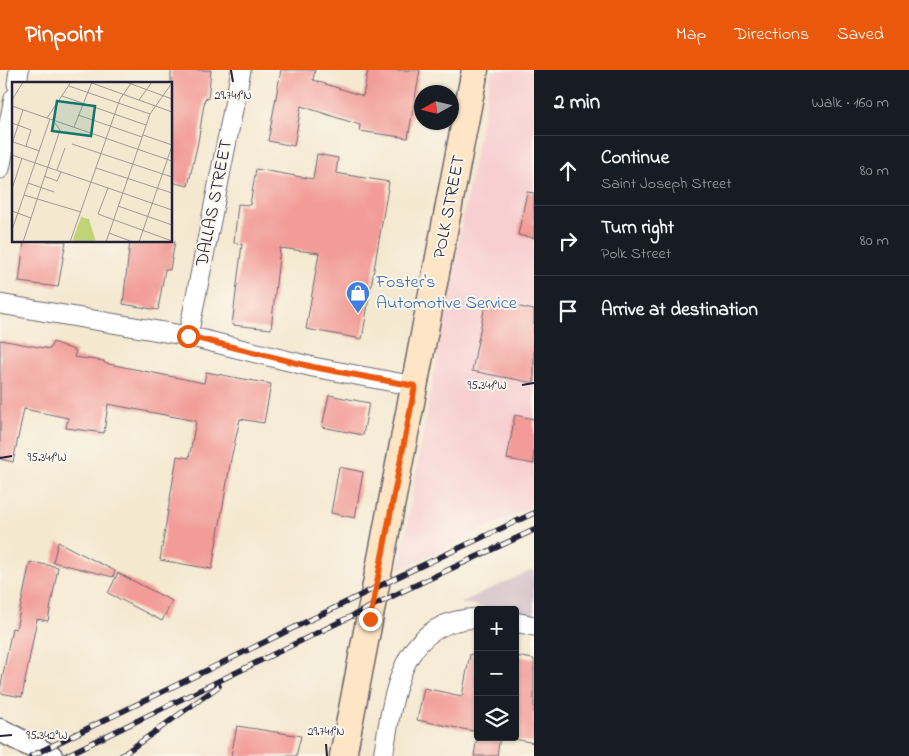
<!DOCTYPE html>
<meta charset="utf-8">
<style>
:root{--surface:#171b24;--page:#20242c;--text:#f1f3f6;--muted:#9ea1a6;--line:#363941;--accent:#ea580c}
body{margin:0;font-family:"Indie Flower",sans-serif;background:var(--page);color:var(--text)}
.controls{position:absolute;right:15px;bottom:15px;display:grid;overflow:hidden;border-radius:5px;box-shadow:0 1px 4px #0004}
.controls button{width:45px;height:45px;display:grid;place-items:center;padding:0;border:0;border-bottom:1px solid var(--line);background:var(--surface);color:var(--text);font:25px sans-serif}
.compass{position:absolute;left:414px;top:15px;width:45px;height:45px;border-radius:50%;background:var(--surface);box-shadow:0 1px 4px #0004;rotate:262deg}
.stop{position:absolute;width:15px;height:15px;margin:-11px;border:4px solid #ea580c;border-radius:50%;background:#fff}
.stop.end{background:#ea580c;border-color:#fff;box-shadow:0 1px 5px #0008}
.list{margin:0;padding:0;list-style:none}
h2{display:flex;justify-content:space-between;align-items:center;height:65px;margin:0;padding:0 20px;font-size:21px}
h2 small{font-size:16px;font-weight:400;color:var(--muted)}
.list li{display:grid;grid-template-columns:32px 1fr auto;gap:15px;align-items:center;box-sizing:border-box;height:70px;padding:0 20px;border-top:1px solid var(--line)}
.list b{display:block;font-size:19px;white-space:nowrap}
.list p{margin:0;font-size:16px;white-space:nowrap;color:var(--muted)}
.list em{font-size:16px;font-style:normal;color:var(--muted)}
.icon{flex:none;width:28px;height:28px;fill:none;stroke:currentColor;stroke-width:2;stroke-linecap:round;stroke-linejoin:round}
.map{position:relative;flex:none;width:534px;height:686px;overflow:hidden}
header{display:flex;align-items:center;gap:30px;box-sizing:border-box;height:70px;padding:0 25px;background:var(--accent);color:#fff}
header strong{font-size:24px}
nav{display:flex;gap:28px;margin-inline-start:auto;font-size:18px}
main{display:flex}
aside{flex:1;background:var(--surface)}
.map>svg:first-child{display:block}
.built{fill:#f7cfd1}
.industrial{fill:#d2bdc6}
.building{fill:#f29b97}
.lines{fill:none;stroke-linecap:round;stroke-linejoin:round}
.minor-casing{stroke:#6c676f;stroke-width:21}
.tertiary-casing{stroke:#6c676f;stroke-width:25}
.secondary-casing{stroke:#6c676f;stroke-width:29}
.minor{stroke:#fff;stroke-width:19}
.tertiary{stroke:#fff;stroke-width:22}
.secondary{stroke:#fde5c5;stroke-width:26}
.rail-casing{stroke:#22223b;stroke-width:5.5}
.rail{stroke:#fbf7ec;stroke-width:4;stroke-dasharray:11;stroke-linecap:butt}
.route{stroke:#ea580c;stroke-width:6}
.ticks{fill:none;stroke:#22223b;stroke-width:2}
.labels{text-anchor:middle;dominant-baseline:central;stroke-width:4;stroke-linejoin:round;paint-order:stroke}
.street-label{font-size:18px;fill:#22223b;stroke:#fbf7ec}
.shop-label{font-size:18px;fill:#366cbe;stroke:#fbf7ec;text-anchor:start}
.inset-road{fill:none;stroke:#a09994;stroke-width:1}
.view{fill:#0f766e;fill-opacity:0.15;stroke:#0f766e;stroke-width:2.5}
.inset-edge{fill:none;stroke:#22223b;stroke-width:2.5}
.ticks-label{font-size:12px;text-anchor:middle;fill:#22223b;stroke:#fbf7ec;stroke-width:4;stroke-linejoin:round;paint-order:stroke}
</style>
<header>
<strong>Pinpoint</strong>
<nav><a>Map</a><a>Directions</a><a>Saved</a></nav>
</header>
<main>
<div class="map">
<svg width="534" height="686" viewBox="0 0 534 686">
<rect width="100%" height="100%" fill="#fbf7ec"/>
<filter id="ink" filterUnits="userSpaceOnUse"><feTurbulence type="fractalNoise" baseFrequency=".02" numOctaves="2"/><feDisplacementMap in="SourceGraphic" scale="10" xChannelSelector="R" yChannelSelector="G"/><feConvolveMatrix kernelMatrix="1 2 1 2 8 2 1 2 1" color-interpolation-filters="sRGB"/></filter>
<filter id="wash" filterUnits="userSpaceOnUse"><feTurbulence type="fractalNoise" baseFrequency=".0096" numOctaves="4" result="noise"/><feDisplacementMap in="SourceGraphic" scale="20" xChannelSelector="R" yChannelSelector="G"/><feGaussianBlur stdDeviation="1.12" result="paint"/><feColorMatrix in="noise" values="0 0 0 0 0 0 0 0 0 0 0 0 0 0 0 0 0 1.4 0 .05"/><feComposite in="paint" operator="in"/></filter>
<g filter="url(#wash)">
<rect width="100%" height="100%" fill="#f4e8d0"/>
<!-- built -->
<path class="built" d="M492 0H534V435L399 500 449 217Z"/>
<!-- industrial -->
<path class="industrial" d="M534 499V546L515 543V540H499L460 533Z"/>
<g id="blocks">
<!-- building -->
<g class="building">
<path d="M171 0H211L208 29 205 28 198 72 188 116 171 112Z"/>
<path d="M281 0H315L313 10 363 26 368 0H420L408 68 359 61 360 55 301 36 294 76 268 71Z"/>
<path d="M317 84 338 88 336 103 389 112 362 269 306 259 319 183 280 178 271 259 232 255 242 174 234 173 238 134 250 135 256 99 313 109Z"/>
<path d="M527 122 534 123V168L518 165Z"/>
<path d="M24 171H66L58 217 19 212Z"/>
<path d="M130 171H175L170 200 165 199 158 240 123 234Z"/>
<path d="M486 230 534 240V313L472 301Z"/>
<path d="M0 270 50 279 53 272 76 281 74 287 104 291V293L204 313 206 302 271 314 264 353 240 349 231 389 212 499 160 490 177 386 189 388 196 351 108 334 104 363 66 358 68 348 24 339 13 392 0 389Z"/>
<path d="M329 325 369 333 363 365 322 357Z"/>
<path d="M515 345 534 349V394L507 389Z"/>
<path d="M339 397 363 402 355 448 331 443Z"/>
<path d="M58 472 115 501 113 507 53 492Z"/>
<path d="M30 492 58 497 48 551 37 549 22 627 0 623V620L12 558 16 559Z"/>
<path d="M118 503 172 531 162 551 108 523Z"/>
<path d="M470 584 478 585V662L417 650 424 618 462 626Z"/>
<path d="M515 586 534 589V673L515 669Z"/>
<path d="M237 656 301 666 296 686H231Z"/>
<path d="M477 667H500L497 686H474Z"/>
</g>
</g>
</g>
<g filter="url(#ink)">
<use href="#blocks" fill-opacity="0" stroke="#6c676f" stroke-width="1"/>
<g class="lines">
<!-- minor casing -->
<g class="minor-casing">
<g id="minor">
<path d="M17 14 19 0"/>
<path d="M0 99 14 28"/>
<path d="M0 234 188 266 313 297 415 316"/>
<path d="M188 266 241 0"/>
<path d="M515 552 534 556"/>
<path d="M383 686C394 626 398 551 478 548"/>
</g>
</g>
<!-- tertiary casing -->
<g class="tertiary-casing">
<path id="tertiary" d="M0 660 51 686"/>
</g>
<!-- secondary casing -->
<g class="secondary-casing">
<path id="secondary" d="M343 686 475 0"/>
</g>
<!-- minor -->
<use href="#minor" class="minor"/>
<!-- tertiary -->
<use href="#tertiary" class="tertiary"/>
<!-- secondary -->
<use href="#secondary" class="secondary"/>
<!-- rail casing -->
<g class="rail-casing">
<g id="rail">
<path d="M31 686 406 503 534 443"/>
<path d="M65 686 403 521 534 460"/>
<path d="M121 686 219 616"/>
</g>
</g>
<!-- rail -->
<use href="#rail" class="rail"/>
</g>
</g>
<g class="lines" filter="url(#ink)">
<!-- route -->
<path class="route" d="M188 266 313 297 415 316 370 549"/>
</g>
<!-- ticks -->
<path class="ticks" d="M231 0 233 12M522 315 534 313M0 388 12 386M0 666 12 665M326 674 327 686"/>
<!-- icons -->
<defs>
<g id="shop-pin" transform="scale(1.25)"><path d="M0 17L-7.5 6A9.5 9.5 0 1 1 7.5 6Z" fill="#3f7fe0" stroke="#fbf7ec"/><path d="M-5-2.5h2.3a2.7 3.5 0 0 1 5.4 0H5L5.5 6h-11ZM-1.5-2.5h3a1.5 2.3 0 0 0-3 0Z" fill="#fff"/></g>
</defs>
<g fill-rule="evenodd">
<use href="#shop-pin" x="358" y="223"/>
</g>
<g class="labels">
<!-- street labels -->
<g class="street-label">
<text transform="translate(215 133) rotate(-79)">DALLAS STREET</text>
<text transform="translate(450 137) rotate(-79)">POLK STREET</text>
</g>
<!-- shop labels -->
<g class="shop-label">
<text x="376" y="213">Foster's<tspan x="376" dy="21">Automotive Service</tspan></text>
</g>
</g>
<!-- overview -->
<g transform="translate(12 12)">
<rect width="160" height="160" fill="#f4e8d0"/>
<path d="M69 135 77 137 84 160H60Z" fill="#c0d477"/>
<path class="inset-road" d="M77 0 160 30M114 0 160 17M57 4 138 32M50 14 134 43M0 18 11 0M127 18 140 0M0 24 160 79M66 33 130 55M35 36 59 0M0 41 19 48 14 64M62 45 80 0M131 53 160 63M1 60 28 69M0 62 11 28M60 62 160 95M0 73 160 128M84 86 160 111M45 88 53 66M32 94 45 99 49 90M16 101 42 110M96 106 86 132 160 159M0 107 10 76M12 113 69 130M106 124 160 143M0 129 19 136M0 148 38 37M97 151 121 160M11 160 48 48 43 41M58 160 108 17 120 0M94 160 138 32 160 1M127 160 160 64"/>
<path class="view" d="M45 19 83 24 79 54 40 49Z"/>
<rect width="160" height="160" class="inset-edge"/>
</g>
<g class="ticks-label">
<text x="233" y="29">29.741°N</text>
<text x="487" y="319">95.341°W</text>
<text x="47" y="391">95.341°W</text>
<text x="326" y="665">29.741°N</text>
<text x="47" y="669">95.342°W</text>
</g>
</svg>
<div class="controls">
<button>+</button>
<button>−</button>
<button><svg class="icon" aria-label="layers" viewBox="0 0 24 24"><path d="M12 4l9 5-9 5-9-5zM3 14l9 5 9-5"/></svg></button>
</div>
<svg class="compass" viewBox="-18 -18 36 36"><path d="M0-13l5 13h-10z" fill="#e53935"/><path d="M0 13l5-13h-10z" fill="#9ea1a6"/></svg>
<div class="stop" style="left:188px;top:266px"></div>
<div class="stop end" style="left:370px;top:549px"></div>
</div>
<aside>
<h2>2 min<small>Walk · 160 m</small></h2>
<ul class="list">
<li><svg class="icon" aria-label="ahead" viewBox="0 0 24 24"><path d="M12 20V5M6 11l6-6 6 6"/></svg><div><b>Continue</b><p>Saint Joseph Street</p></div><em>80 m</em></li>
<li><svg class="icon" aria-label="right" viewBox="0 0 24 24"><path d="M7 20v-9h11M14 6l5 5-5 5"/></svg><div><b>Turn right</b><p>Polk Street</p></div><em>80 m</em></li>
<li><svg class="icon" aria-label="arrive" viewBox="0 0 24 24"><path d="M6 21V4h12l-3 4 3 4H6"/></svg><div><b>Arrive at destination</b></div></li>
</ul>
</aside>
</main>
